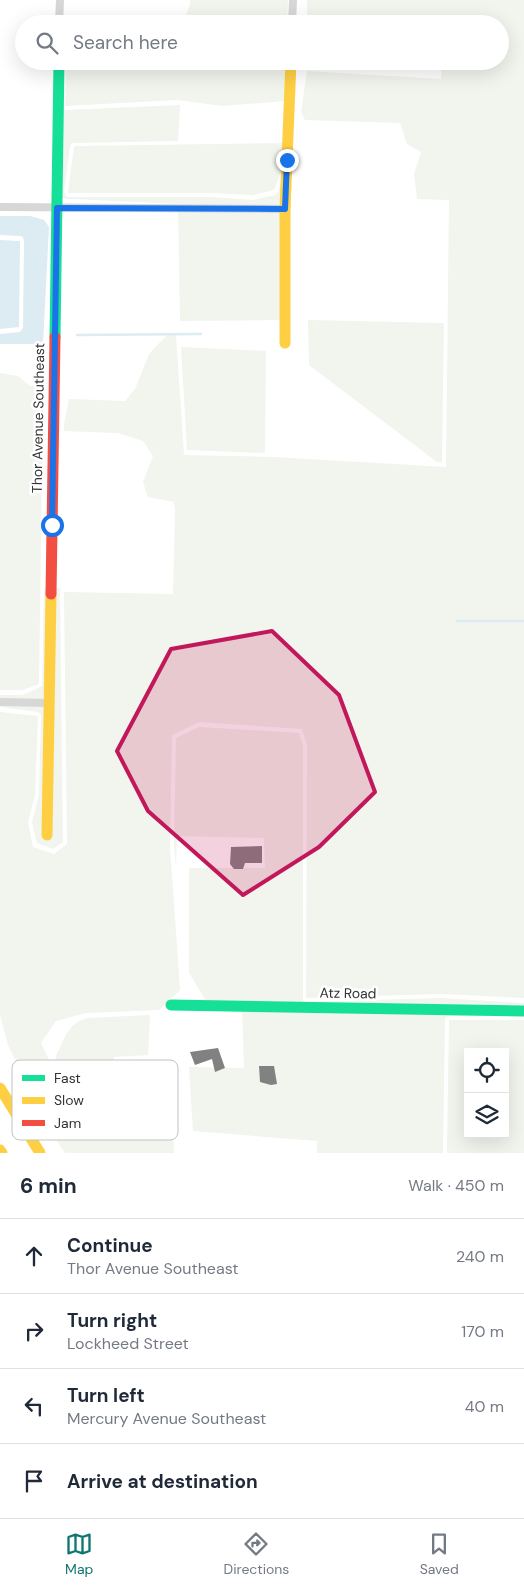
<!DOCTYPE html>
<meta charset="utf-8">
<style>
:root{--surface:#fff;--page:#f6f6f7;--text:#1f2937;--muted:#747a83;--line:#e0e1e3;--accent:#0f766e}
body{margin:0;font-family:"DM Sans",sans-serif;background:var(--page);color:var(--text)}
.controls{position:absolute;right:15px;bottom:15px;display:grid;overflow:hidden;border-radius:0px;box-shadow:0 5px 20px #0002}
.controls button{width:45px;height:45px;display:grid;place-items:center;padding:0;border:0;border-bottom:1px solid var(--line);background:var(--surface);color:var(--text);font:25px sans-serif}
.stop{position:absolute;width:15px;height:15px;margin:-11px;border:4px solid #1a73e8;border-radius:50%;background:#fff}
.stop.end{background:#1a73e8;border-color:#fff;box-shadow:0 1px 5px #0008}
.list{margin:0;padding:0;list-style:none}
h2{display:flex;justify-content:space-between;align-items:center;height:65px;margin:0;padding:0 20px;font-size:21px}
h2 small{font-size:16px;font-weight:400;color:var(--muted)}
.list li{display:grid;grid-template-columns:32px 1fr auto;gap:15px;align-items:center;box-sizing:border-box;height:75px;padding:0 20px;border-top:1px solid var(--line)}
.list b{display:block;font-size:19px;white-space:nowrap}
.list p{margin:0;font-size:16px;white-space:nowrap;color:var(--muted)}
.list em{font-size:16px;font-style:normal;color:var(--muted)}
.icon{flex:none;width:28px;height:28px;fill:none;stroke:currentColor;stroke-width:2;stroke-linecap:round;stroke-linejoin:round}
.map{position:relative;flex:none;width:524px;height:1153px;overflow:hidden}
.search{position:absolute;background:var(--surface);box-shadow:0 5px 20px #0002;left:15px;right:15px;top:15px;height:55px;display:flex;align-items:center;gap:12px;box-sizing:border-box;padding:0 18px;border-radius:28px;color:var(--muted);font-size:19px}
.sheet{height:365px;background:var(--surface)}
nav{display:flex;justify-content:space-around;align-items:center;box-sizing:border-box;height:70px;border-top:1px solid var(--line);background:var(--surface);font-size:14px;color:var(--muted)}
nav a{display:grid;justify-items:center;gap:2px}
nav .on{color:var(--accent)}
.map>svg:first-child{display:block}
.green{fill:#f1f5ed;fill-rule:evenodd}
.water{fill:#ddebf3}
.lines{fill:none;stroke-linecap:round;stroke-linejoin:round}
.stream{stroke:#ddebf3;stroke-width:2.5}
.building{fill:#818181}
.street{stroke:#d7d7d7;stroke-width:8}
.fast{stroke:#16e098;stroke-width:11}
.slow{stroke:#ffcf43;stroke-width:11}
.jam{stroke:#f24e42;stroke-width:11}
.route{stroke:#1a73e8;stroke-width:6}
.marked{fill:#c2185b;fill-opacity:0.2;stroke:#c2185b;stroke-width:4;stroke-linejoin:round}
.labels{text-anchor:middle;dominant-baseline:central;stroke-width:5;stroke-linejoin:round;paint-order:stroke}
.street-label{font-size:14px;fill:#333;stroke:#fff}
.key{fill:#fff;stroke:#c2c2c2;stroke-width:1}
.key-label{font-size:14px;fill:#333}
</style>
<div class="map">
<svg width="524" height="1153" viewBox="0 0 524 1153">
<rect width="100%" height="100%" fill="#fff"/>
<!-- green -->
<g class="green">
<path d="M190 0H288L287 24H182L190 5Z"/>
<path d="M307 0H524V998L441 994 306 998 307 745 302 729 199 722 172 735 170 847 180 990 159 1010 86 1013 56 1021 41 1043 82 1127 144 1115 173 1129 174 1153H65L49 1129 8 1045 0 1015V712L38 716 35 795 28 822 33 847 54 854 67 844 64 592 173 594 175 511 174 502 148 497 143 482 153 456 143 441 118 433 64 431V424L69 399 125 401 135 389 149 354 167 335H176L184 455 273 457 446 467 449 200 417 199 414 174 421 152 407 144 400 123 305 120 301 112 307 71 441 79 442 61H500V24H307Z"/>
<path d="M66 61H286L285 101 223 106 177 100 65 106Z"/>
<path d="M61 102 62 108 65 110 180 105 178 141 72 143 70 146 64 192 67 197H211L253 200 275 195 278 192 284 173 288 145 291 199 288 320 180 321 178 204 51 198Z"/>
<path d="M283 143 281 172 274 190 253 195 211 193H68L74 146Z"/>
<path d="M308 320 444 323 442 462H437L309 365Z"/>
<path d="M181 347 266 351 265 453 187 450Z"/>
<path d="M0 373 18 376 30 386 43 385 39 684 23 690H0Z"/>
<path d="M61 588 60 592 63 842 53 849 37 843 32 822 39 795 41 715 38 712 0 707V695H23L42 686 44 589Z"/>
<path d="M199 727 299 733 303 745V1001L305 1002 441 998 524 1003V1016H449L445 1018 443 1153H317V1141L193 1131 189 1067 244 1068 242 1008 208 1004 189 973V868H265L264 838 177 836 176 866 174 847 176 738Z"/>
<path d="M150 1015 148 1055 114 1057 112 1084 150 1087V1105L84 1117C76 1106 55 1069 56 1056 57 1053 60 1048 61 1045 67 1032 72 1022 87 1018Z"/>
<path d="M449 1020H524V1153H447ZM468 1052H505V1134H468Z"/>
</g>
<!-- water -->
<g class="water">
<path d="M0 216H30L44 220 49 227 43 344H0V334L20 332 23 328 24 241 23 237 20 236 0 235Z"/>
<path d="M0 240 20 241 19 327 0 329Z"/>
</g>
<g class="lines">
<!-- stream -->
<g class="stream">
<path d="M77 335 201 334"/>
<path d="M457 621H524"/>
</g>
</g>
<!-- building -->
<g class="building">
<path d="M262 846V863H245L243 869H234L230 864 231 847Z"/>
<path d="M218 1048 225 1068 215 1072 212 1059 195 1065 190 1052Z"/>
<path d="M259 1066H274L277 1084 271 1085 260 1082Z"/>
</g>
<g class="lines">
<!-- street -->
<g class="street">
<path d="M59 24 60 0"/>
<path d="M292 24 293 0"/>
<path d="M0 207 285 209"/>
<path d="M0 702 49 703"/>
</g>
<!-- fast -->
<g class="fast">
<path d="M55 337 59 61"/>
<path d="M171 1005 524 1011"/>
</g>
<!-- slow -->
<g class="slow">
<path d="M285 343V209L291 61"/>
<path d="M47 835 51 594"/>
<path d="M0 1088 40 1153"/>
<path d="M0 1150 2 1153"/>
</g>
<!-- jam -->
<path class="jam" d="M51 594 55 337"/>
</g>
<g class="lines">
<!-- route -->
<path class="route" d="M52 525 57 208 285 209 287 160"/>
</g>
<!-- marked area -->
<path class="marked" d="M272 631 339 695 375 792 319 847 243 895 148 811 117 751 171 649Z"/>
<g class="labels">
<!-- street labels -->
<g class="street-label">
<text transform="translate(38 418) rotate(-89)">Thor Avenue Southeast</text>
<text transform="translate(348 993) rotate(1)">Atz Road</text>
</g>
</g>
<!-- legend -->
<rect x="12" y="1060" width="166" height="80" rx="8" class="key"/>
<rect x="22" y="1075" width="23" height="6" fill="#16e098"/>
<rect x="22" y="1097" width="23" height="7" fill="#ffcf43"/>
<rect x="22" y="1120" width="23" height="6" fill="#f24e42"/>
<g class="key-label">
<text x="54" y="1083">Fast</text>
<text x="54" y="1105">Slow</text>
<text x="54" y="1128">Jam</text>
</g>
</svg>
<div class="controls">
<button><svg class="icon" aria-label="locate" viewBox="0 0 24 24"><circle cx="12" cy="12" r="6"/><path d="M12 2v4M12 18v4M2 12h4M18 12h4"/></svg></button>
<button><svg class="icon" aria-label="layers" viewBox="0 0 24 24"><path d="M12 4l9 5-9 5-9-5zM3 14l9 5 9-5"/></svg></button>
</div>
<div class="stop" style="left:52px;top:525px"></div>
<div class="stop end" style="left:287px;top:160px"></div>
<div class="search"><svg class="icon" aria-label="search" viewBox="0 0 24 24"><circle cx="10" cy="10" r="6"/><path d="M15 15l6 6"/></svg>Search here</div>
</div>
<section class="sheet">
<h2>6 min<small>Walk · 450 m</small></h2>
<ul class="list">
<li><svg class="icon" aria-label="ahead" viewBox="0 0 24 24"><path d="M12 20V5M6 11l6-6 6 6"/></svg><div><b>Continue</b><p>Thor Avenue Southeast</p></div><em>240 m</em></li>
<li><svg class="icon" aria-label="right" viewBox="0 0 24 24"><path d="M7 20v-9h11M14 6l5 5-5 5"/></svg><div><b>Turn right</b><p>Lockheed Street</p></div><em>170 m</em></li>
<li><svg class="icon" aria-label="left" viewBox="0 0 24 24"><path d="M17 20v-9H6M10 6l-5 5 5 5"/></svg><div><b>Turn left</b><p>Mercury Avenue Southeast</p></div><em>40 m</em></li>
<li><svg class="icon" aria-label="arrive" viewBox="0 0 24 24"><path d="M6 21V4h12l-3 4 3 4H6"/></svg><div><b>Arrive at destination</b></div></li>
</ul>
</section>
<nav>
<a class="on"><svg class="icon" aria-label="map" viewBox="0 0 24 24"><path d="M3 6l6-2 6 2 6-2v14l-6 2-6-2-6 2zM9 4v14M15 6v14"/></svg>Map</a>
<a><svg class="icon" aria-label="directions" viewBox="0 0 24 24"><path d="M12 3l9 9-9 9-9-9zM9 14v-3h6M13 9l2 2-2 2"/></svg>Directions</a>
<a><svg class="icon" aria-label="saved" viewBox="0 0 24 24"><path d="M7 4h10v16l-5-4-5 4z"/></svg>Saved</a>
</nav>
